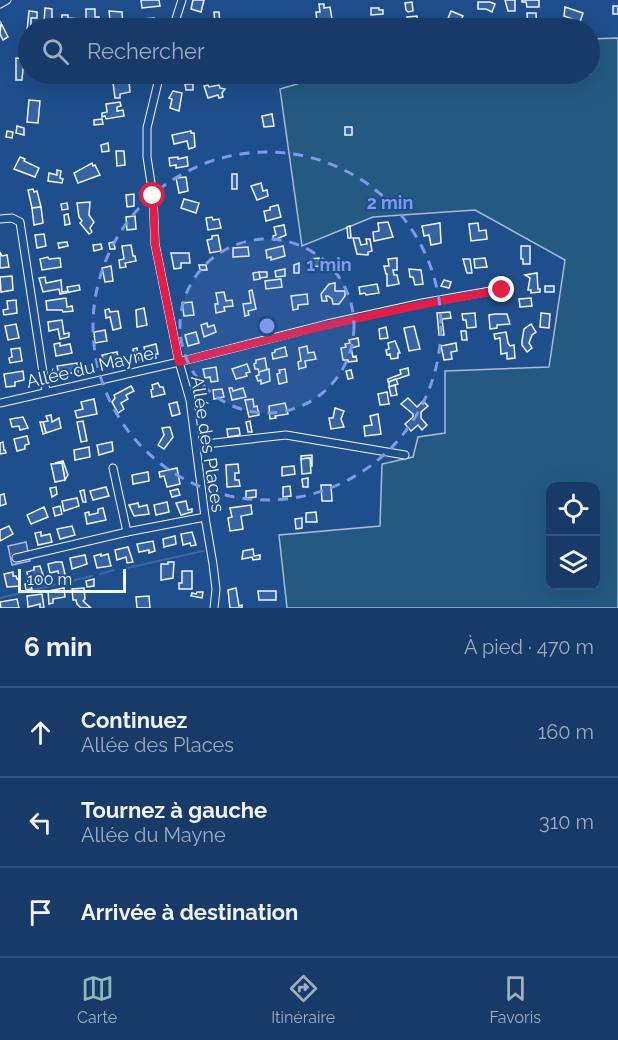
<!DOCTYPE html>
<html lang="fr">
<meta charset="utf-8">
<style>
:root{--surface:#173a69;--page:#244571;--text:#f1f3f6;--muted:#9eadc0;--line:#36547d;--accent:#8bbbb9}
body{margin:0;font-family:Raleway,sans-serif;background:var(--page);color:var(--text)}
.controls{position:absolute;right:18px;bottom:18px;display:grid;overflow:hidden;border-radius:12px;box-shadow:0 6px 24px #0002}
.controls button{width:54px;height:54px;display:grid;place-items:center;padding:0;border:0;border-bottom:2px solid var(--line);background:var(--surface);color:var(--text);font:30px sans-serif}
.scale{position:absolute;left:18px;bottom:15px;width:108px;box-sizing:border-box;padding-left:6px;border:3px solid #f2f6ff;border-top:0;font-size:16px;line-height:21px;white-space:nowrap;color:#f2f6ff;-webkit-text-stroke:4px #1f4e8c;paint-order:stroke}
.stop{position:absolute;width:18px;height:18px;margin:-14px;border:4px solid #e11d48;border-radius:50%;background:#fff}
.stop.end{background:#e11d48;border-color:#fff;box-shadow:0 2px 6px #0008}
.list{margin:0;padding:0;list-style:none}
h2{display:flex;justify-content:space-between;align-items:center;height:78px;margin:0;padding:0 24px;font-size:26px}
h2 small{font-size:20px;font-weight:400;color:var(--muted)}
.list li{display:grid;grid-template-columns:39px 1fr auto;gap:18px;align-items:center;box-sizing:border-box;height:90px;padding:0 24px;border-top:2px solid var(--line)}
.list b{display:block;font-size:22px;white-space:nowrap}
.list p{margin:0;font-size:20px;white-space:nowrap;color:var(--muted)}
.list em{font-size:20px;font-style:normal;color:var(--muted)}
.icon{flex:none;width:33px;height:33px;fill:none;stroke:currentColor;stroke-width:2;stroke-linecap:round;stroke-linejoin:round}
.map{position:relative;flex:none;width:618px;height:608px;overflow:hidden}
.search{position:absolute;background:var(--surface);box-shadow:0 6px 24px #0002;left:18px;right:18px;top:18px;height:66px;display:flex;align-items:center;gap:15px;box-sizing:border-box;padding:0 21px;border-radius:33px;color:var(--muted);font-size:22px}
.sheet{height:348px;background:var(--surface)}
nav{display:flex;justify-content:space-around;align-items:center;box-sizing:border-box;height:84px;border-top:2px solid var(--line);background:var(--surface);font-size:16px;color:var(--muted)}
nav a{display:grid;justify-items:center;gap:3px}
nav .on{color:var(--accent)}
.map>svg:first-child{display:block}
.green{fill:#245a82;stroke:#a8bbd7;stroke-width:1.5;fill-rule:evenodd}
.parking{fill:#305b95;stroke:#a8bbd7;stroke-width:1.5}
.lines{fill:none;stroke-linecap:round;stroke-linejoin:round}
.stream{stroke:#3b69a3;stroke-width:2}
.building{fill:#3563a3;stroke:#f2f6ff;stroke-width:1.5}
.street-casing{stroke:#f2f6ff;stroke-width:9}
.street{stroke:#1f4e8c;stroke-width:7}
.route{stroke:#e11d48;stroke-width:8}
.ring{fill:none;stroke:#7d9aea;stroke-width:3;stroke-dasharray:10 8}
.labels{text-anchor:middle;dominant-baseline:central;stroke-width:4.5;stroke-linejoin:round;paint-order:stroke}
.street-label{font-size:18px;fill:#f2f6ff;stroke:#1f4e8c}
.centre{fill:#7d9aea;stroke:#1f4e8c;stroke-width:3}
.ring-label{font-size:18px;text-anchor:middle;font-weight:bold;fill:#7d9aea;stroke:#1f4e8c;stroke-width:4.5;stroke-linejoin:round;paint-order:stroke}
</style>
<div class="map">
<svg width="618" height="608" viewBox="0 0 618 608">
<rect width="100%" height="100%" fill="#1f4e8c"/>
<!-- green -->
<path class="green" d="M618 38V608H287L279 535 380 526 382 464 413 457 418 437 445 433V371L549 367 565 260 475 210 373 217 302 246 280 89 331 74H590V39ZM550 487H596V586H550Z"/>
<!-- parking -->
<path class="parking" d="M26 542 30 561 12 565 8 546Z"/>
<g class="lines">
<!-- stream -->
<g class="stream">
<path d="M127 568 203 551"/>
<path d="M100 574 114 570"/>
<path d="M0 598 92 576"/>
</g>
</g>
<!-- building -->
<g class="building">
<path d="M141 0H159L160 6 142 8Z"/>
<path d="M193 0H204L201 12 191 9Z"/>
<path d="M505 0H515V11H508Z"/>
<path d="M522 0H539V7H527L526 2H522Z"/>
<path d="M412 2 413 11 408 12 406 10 405 3Z"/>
<path d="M478 2H490L495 4 492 12 486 9H478Z"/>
<path d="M319 4H324V8L330 7 332 19 317 21 316 12H320Z"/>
<rect x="613" y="6" width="5" height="8"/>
<path d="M565 7 583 13 580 22 564 16Z"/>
<path d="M45 8 52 9V23L44 22Z"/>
<path d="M371 8H379V10H383V14L371 15Z"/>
<path d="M86 9H95V17H99V24H96V28H90V24H86Z"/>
<path d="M29 11 37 12V18H31V28L27 31Z"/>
<path d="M109 11 122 12 123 28H114L113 19 110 20Z"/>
<path d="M451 11 463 16 457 28H441V26L445 20 447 21Z"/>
<path d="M214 12H219L220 24H215Z"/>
<path d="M527 13H536L537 28H528Z"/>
<path d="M62 15H68V18L80 19V28H61Z"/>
<path d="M417 16 418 28H408L407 17Z"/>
<path d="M154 18 153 27 139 28H144L143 19Z"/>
<path d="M389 22H395L396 28H376V27L389 26Z"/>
<path d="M1 23 8 37 3 40 0 34Z"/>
<path d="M16 58 24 59 22 80H16Z"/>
<path d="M290 74H294L295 76H298V80L288 81 287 76H290Z"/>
<path d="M233 75V80L224 81V76Z"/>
<path d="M129 81 130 92 120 94V98H115L113 83Z"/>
<path d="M185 84H193V90H186Z"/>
<path d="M208 85 209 87 219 85 220 88 225 89 222 93 223 97 219 98 218 95 208 98 204 86Z"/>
<path d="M173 91 182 93 179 111 170 108 172 99 169 98Z"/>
<path d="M29 100 40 101 38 123 27 122Z"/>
<path d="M120 102 121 106 117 107V111L123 110 124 116 106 119 105 116 102 117V113L107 112 106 104Z"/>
<path d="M272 114 274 126 264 127 262 116Z"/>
<path d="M102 119 103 124 94 125V120Z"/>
<path d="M17 126 24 128V135L16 133Z"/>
<rect x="345" y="127" width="7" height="8"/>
<path d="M7 131 13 132 12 138 6 137Z"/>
<path d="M191 131V133H194L195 147 189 149 187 141 174 144 172 135Z"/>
<path d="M108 143 109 151 102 152 101 145Z"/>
<path d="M116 151H124L125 165 117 166Z"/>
<path d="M20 157 25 159 24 161 39 168 35 177 14 169Z"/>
<path d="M178 157V159L187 157 188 166 176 168V165L170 166 169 158Z"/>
<path d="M92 163 93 166 95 165 100 175 78 183 74 173Z"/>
<path d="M57 170 61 171 60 178 63 179 62 183 48 181 49 173 57 175Z"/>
<rect x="232" y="174" width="5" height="15"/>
<path d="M186 177 188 191 179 193 176 178Z"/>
<path d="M261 183 263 191 267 190 268 196 257 200 251 186Z"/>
<path d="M33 189 34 192 37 191 41 207 32 208 28 190Z"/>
<path d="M134 194V206L127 207 126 195Z"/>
<path d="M184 199 199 203 196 213 181 208Z"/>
<path d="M90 202 89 215 94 222 90 228 92 232 89 234 80 223 82 221 79 217 77 203Z"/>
<path d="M67 203 68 209 62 210 61 204Z"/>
<path d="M278 205 281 217 266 221 264 211 270 210V207Z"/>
<path d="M41 207 43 223 34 225 32 208Z"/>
<path d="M68 214 70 224 65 225 64 215Z"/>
<path d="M135 216 136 229 127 230 126 217Z"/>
<path d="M212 217 213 220 219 219 221 228 208 230 206 218Z"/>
<path d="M388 222 393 237 374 241 373 232 379 231 378 223Z"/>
<path d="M440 223 441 243 431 245 429 235 424 236 422 226Z"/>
<path d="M478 223 479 231 486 230 487 239 471 241 469 224Z"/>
<path d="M284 225 286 235 274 240 273 236 276 235 274 227Z"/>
<path d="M350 226 351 238H348L347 227Z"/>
<path d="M44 234 46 246 37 248 35 235Z"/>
<path d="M218 235 221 251 210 253 207 240 212 239V236Z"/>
<path d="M353 238H359L361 245 367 244 366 239H370L372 251 368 252V255L357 254Z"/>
<path d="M67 242 68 246 59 248 58 243Z"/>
<path d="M114 242 115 249H110L109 243Z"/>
<path d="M101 244 102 249 94 251 93 245Z"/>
<path d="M131 245 133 256H135L136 261 125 263 126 267 120 268 119 260 124 259 122 246Z"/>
<path d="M283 246 285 256 271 260V257L267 258 266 250Z"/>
<path d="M521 246H530V264H523V259H521Z"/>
<path d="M248 247 249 256 233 257V248Z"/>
<path d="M0 252 2 256 7 255 9 267 0 268Z"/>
<path d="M171 253H189L190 263H181V268L174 269Z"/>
<path d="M48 257 49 259 60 258 61 267 42 270 40 259Z"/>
<path d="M319 258 320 266 311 267 310 259Z"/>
<path d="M397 258V270H393L394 275H397L399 284 387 286V274H386L384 266H389L388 259Z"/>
<path d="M485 258 487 267 475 268 474 259Z"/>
<path d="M463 259H470L472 273H467Z"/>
<path d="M299 263V273H294V265Z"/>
<path d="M199 265H206L207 270H200Z"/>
<path d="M111 266 113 281 105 282 102 268Z"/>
<path d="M285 269V276L276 277 275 271Z"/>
<path d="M409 269 421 270 423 284 415 285 413 277H410Z"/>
<path d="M259 272H267V277L260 278Z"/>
<path d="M259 272 260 279 254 280 253 273Z"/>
<path d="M537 273 538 289H540V292L531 293V290H528L530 278 525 275Z"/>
<path d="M12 276 13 290 1 292 0 277Z"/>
<path d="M45 277 46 283 61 280 62 292 68 291 67 287 79 285 80 290 60 294 59 289 43 292 39 278Z"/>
<path d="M281 279 282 287 266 289 265 281Z"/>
<path d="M444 280 451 282 449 288 441 286Z"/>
<path d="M335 283V291H345V296L339 304H333L332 299 328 296H326L327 301H322L321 294 329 284Z"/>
<path d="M377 284 379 293 366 295 365 293 360 294 359 287Z"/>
<rect x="545" y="286" width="9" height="6"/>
<path d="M252 290 256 309 248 311 249 315 245 316 243 304 251 303 249 291Z"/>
<path d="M224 292 226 301 232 300 233 306 224 307 225 311 216 313 215 304H218L216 293Z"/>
<path d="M307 294 308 304 298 305V309L293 310 291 296Z"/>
<path d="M66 298 67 307 72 306 73 311 63 312 62 310H47L46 301Z"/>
<path d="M531 298 532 306 520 307 519 299Z"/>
<path d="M16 300 17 313 4 315 3 310 8 309 7 301Z"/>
<path d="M192 302 194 315 184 316 182 303Z"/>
<path d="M144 308 147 325 137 327 136 310Z"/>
<path d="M109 309 110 312 118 311 121 328 113 330 110 317 106 318 105 310Z"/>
<path d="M450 312 451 318 442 319 444 335H439L437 313Z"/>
<path d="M475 313 476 327 467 328 466 320H463L462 314Z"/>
<path d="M541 313 550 314 549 328 540 327Z"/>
<path d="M495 314H507L510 324 497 325V328L490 329 489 315Z"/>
<path d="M62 320 64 334 69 333V337L60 339 58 329 49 331 48 322Z"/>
<path d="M207 323 208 327 214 325 216 332 204 337 201 325Z"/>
<path d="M16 324 19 338 8 340 5 326Z"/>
<path d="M531 324 536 332 532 335 529 343 532 348 527 352 522 345V341L524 329Z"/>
<path d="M414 326 420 349 409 351 404 328Z"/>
<path d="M386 327 388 338 380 339 379 329Z"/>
<path d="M105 330 107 341 95 343 94 332Z"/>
<path d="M461 331H466L467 340H462Z"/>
<path d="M196 332 199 343 188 346 185 335Z"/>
<path d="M506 332 508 343 510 346 514 345 515 358 507 359V353L501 354 500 338 495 339 494 334Z"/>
<path d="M358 338 359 346 351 348 353 357 356 356 357 361 348 362V360H343L341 348 346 347 345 344 350 343 349 340Z"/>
<path d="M395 341 400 353H398V358L391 359 390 354 387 355 386 350 389 349 388 343Z"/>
<path d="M60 343V346L70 344 72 353 56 356 54 344Z"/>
<path d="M456 343 457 351 451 352 452 359 444 360 441 346Z"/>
<path d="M156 344 158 354H155L156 358 147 360 144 347Z"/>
<path d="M307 346 308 353 314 352 316 359 305 361 306 367 299 369 298 362 301 361 299 348Z"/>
<path d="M285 347 287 356 273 359 272 353 275 352V350Z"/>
<path d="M20 348 22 361 10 363 9 358 12 357 11 349Z"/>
<path d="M137 348 139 360 135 361 133 349Z"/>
<path d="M117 352 119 361 104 365 102 355Z"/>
<path d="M265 358 267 370 259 372 258 369H255L254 364 256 363V360Z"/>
<path d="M77 363 78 372 59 375 57 366Z"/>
<path d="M247 364 250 372 246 373 247 376 236 379 232 369Z"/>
<path d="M216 367 218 381 211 382 210 377 205 378 203 369Z"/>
<path d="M408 368 409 375 388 382V379L401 374 400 370Z"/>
<path d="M269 369 270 381 261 384V380L258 381 256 376 259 375V372Z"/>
<path d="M285 369 287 382 279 384 277 374 280 373 279 370Z"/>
<path d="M351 370 353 378 348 379 346 371Z"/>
<path d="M23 371 24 380 15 382V386L6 387 4 374Z"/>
<path d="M396 379 398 384 389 387V382Z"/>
<path d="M158 383 160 387H163L165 394 152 397 151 390 153 389 152 385Z"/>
<path d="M395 385 397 395 391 396 389 387Z"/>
<path d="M131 386 134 391 126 395 128 399 121 403 124 409 118 413 112 402 115 398 114 395Z"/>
<path d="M229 388H232L233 391 243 388 246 397 232 400Z"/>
<path d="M222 389 224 397 214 399 213 390Z"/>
<path d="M387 392 389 404 380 405 378 394Z"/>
<path d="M408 398 417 407 423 401 428 406 421 412V418L427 425 422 430 418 425 411 431 405 424 413 417V414L401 404Z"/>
<path d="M94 399 97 414 77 418 75 411 83 409 81 402Z"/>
<path d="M253 399 254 407 257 406 259 415 249 417 245 400Z"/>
<path d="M177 402 180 414 172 416 169 404Z"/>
<path d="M285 403 288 414 275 416 276 418 270 419 269 406Z"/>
<path d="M335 408 344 411 341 419 344 427 331 429 329 418H333Z"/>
<path d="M378 414 381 434 365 436 364 426 372 425 370 416Z"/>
<path d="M51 415 52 422 59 418 61 428 46 433 43 422 48 421 46 416Z"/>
<path d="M23 417 28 428 20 430 19 426 12 427 10 419Z"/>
<path d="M83 421 87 441 81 442 77 422Z"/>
<path d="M250 421 252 432H248L246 422Z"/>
<path d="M40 422H43L46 433 43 434Z"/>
<path d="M170 427 173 437 164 449 158 445 164 435 162 428Z"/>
<path d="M239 428 240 435 228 437 227 429Z"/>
<path d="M27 436 29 444 25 445V449L17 451 14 439Z"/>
<path d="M3 442 4 450H5L6 453 0 454V443Z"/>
<path d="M112 442 113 451 99 455 97 445Z"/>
<path d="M89 447 90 457 75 460 74 450Z"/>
<path d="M312 455V466H311L310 458 301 459V456Z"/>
<path d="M310 458 311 473 302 474 301 459Z"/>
<path d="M63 461 68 475 65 480 62 463H55Z"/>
<path d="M62 463 65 480 55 482 51 464Z"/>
<path d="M238 464 239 473H235V480H239L240 486 227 487 226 465Z"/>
<path d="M294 466 295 474 282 476V467Z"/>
<path d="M177 468 180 484 167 487 164 476 160 477 159 472Z"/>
<path d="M148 472 149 481 133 484 132 475Z"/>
<path d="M308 478V487H303L302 479Z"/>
<path d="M321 485H331L332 501H322Z"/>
<path d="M290 486 291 496 283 497V487Z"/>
<path d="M56 487 57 494 52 497 50 488Z"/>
<path d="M106 487 109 496 93 500 90 491Z"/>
<path d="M178 489 180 495 172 497 170 491Z"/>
<path d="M84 490 86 502H83L80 491Z"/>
<path d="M256 490V497L246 498V491Z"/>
<path d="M4 494 6 504 0 506V495Z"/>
<path d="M77 498 79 506 64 511 62 501Z"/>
<path d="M186 501 188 510 192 509V512L181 515 176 503Z"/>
<path d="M167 502 169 512 156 515 154 505Z"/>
<path d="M138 503 139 507 147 505 149 514 134 516 129 505Z"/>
<path d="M251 505 252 514 241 516 243 529 230 531 228 518 232 517 230 508Z"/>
<path d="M60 506 62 514 55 516 53 508Z"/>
<path d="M44 507 48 517 31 524 27 515Z"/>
<path d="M103 508 106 520 87 524 85 513 89 512V515L98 513V509Z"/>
<path d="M316 512 317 522H306V513Z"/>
<path d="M302 518V528L296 529 295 519Z"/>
<path d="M9 526 13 534 0 541V530Z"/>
<path d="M72 526 75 535 60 539 57 529Z"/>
<path d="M41 532V536L50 534 52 542 38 545 35 533Z"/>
<path d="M192 532 196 545 191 546 190 543 183 545 181 534Z"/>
<path d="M175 536 176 544 164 547 163 539Z"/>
<path d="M153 541 155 551 149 553V550L139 552 137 544Z"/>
<path d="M128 547 133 562 127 563 126 557 117 560 115 550Z"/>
<path d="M253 549 254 556 260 555V559L253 560 252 557 242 559 243 551Z"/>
<path d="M101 554V556L108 554 111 566 97 568 94 556Z"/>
<path d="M85 555 87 564 72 569 70 558Z"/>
<path d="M56 562H62L65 574 59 576 58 571 50 573 48 564Z"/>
<path d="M168 562H174L173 578 161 580V564H168Z"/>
<path d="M40 566 45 581 39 582 38 578 28 581 27 572 34 570V567Z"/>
<path d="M182 571H192V589H179V583H182Z"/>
<path d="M13 572V576H16L17 579H18L20 586 7 587 4 574Z"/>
<path d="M94 579V586L87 587 86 581Z"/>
<path d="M30 583 32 589 26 590 25 584Z"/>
<path d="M64 588 65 597 53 599V603L49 604 48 591Z"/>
<path d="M84 588 85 599 83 601 91 608H81L77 604 76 600H73L72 589Z"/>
<path d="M236 588 239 606 242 605V608H230L228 590Z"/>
<path d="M258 591H276V600H259Z"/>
<path d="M197 592H203L202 598 191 596 192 593 196 594Z"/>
<path d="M42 594 44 608H40V604L28 607 27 596Z"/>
<path d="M149 596 150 608H137L136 597Z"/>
<path d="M17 599 19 608H1L0 602Z"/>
</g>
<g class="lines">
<!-- street casing -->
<g class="street-casing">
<g id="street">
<path d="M0 4 7 0"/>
<path d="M173 28 182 0"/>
<path d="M160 74 147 128V157L153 196 155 244 179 362 190 400 205 517 213 564 216 589 214 608"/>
<path d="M0 219 12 218 20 222 46 392"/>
<path d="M0 403 179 362 327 324 422 303 502 289"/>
<path d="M197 445 286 435 405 455"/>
<path d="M113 468 127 532"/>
<path d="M16 558 127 532 205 517"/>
</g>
</g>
<!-- street -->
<use href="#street" class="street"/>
</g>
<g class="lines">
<!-- route -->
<path class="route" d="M153 196 155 244 179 362C286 335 392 308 502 290"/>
</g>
<!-- distance rings -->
<circle cx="267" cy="326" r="87" fill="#7d9aea" fill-opacity=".12"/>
<g class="ring">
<circle cx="267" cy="326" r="87"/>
<circle cx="267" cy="326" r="174"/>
</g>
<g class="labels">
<!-- street labels -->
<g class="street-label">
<text transform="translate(90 367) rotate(-13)">Allée du Mayne</text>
<text transform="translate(208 444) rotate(81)">Allée des Places</text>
</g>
</g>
<circle cx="267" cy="326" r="9" class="centre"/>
<g class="ring-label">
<text x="390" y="209">2 min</text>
<text x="329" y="271">1 min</text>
</g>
</svg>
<div class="controls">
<button><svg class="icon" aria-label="locate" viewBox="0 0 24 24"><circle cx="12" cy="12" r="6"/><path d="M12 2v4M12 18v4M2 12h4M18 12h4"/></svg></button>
<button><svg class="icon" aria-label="layers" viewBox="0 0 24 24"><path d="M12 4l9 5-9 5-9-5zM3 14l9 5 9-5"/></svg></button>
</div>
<div class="scale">100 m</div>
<div class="stop" style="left:153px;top:196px"></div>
<div class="stop end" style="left:502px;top:290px"></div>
<div class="search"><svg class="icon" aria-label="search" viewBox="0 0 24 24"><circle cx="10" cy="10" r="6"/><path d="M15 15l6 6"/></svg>Rechercher</div>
</div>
<section class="sheet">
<h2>6 min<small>À pied · 470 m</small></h2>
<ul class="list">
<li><svg class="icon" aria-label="ahead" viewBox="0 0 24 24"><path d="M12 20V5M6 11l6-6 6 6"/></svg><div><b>Continuez</b><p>Allée des Places</p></div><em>160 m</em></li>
<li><svg class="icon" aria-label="left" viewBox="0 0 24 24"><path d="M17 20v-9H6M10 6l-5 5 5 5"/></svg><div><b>Tournez à gauche</b><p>Allée du Mayne</p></div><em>310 m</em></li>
<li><svg class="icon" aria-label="arrive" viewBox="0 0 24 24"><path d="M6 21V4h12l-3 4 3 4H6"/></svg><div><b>Arrivée à destination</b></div></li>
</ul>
</section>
<nav>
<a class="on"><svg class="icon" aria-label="map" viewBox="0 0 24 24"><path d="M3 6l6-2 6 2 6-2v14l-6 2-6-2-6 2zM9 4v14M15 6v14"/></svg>Carte</a>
<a><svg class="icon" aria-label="directions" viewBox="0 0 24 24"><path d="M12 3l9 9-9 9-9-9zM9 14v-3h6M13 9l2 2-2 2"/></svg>Itinéraire</a>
<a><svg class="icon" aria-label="saved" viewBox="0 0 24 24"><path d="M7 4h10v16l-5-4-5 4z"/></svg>Favoris</a>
</nav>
